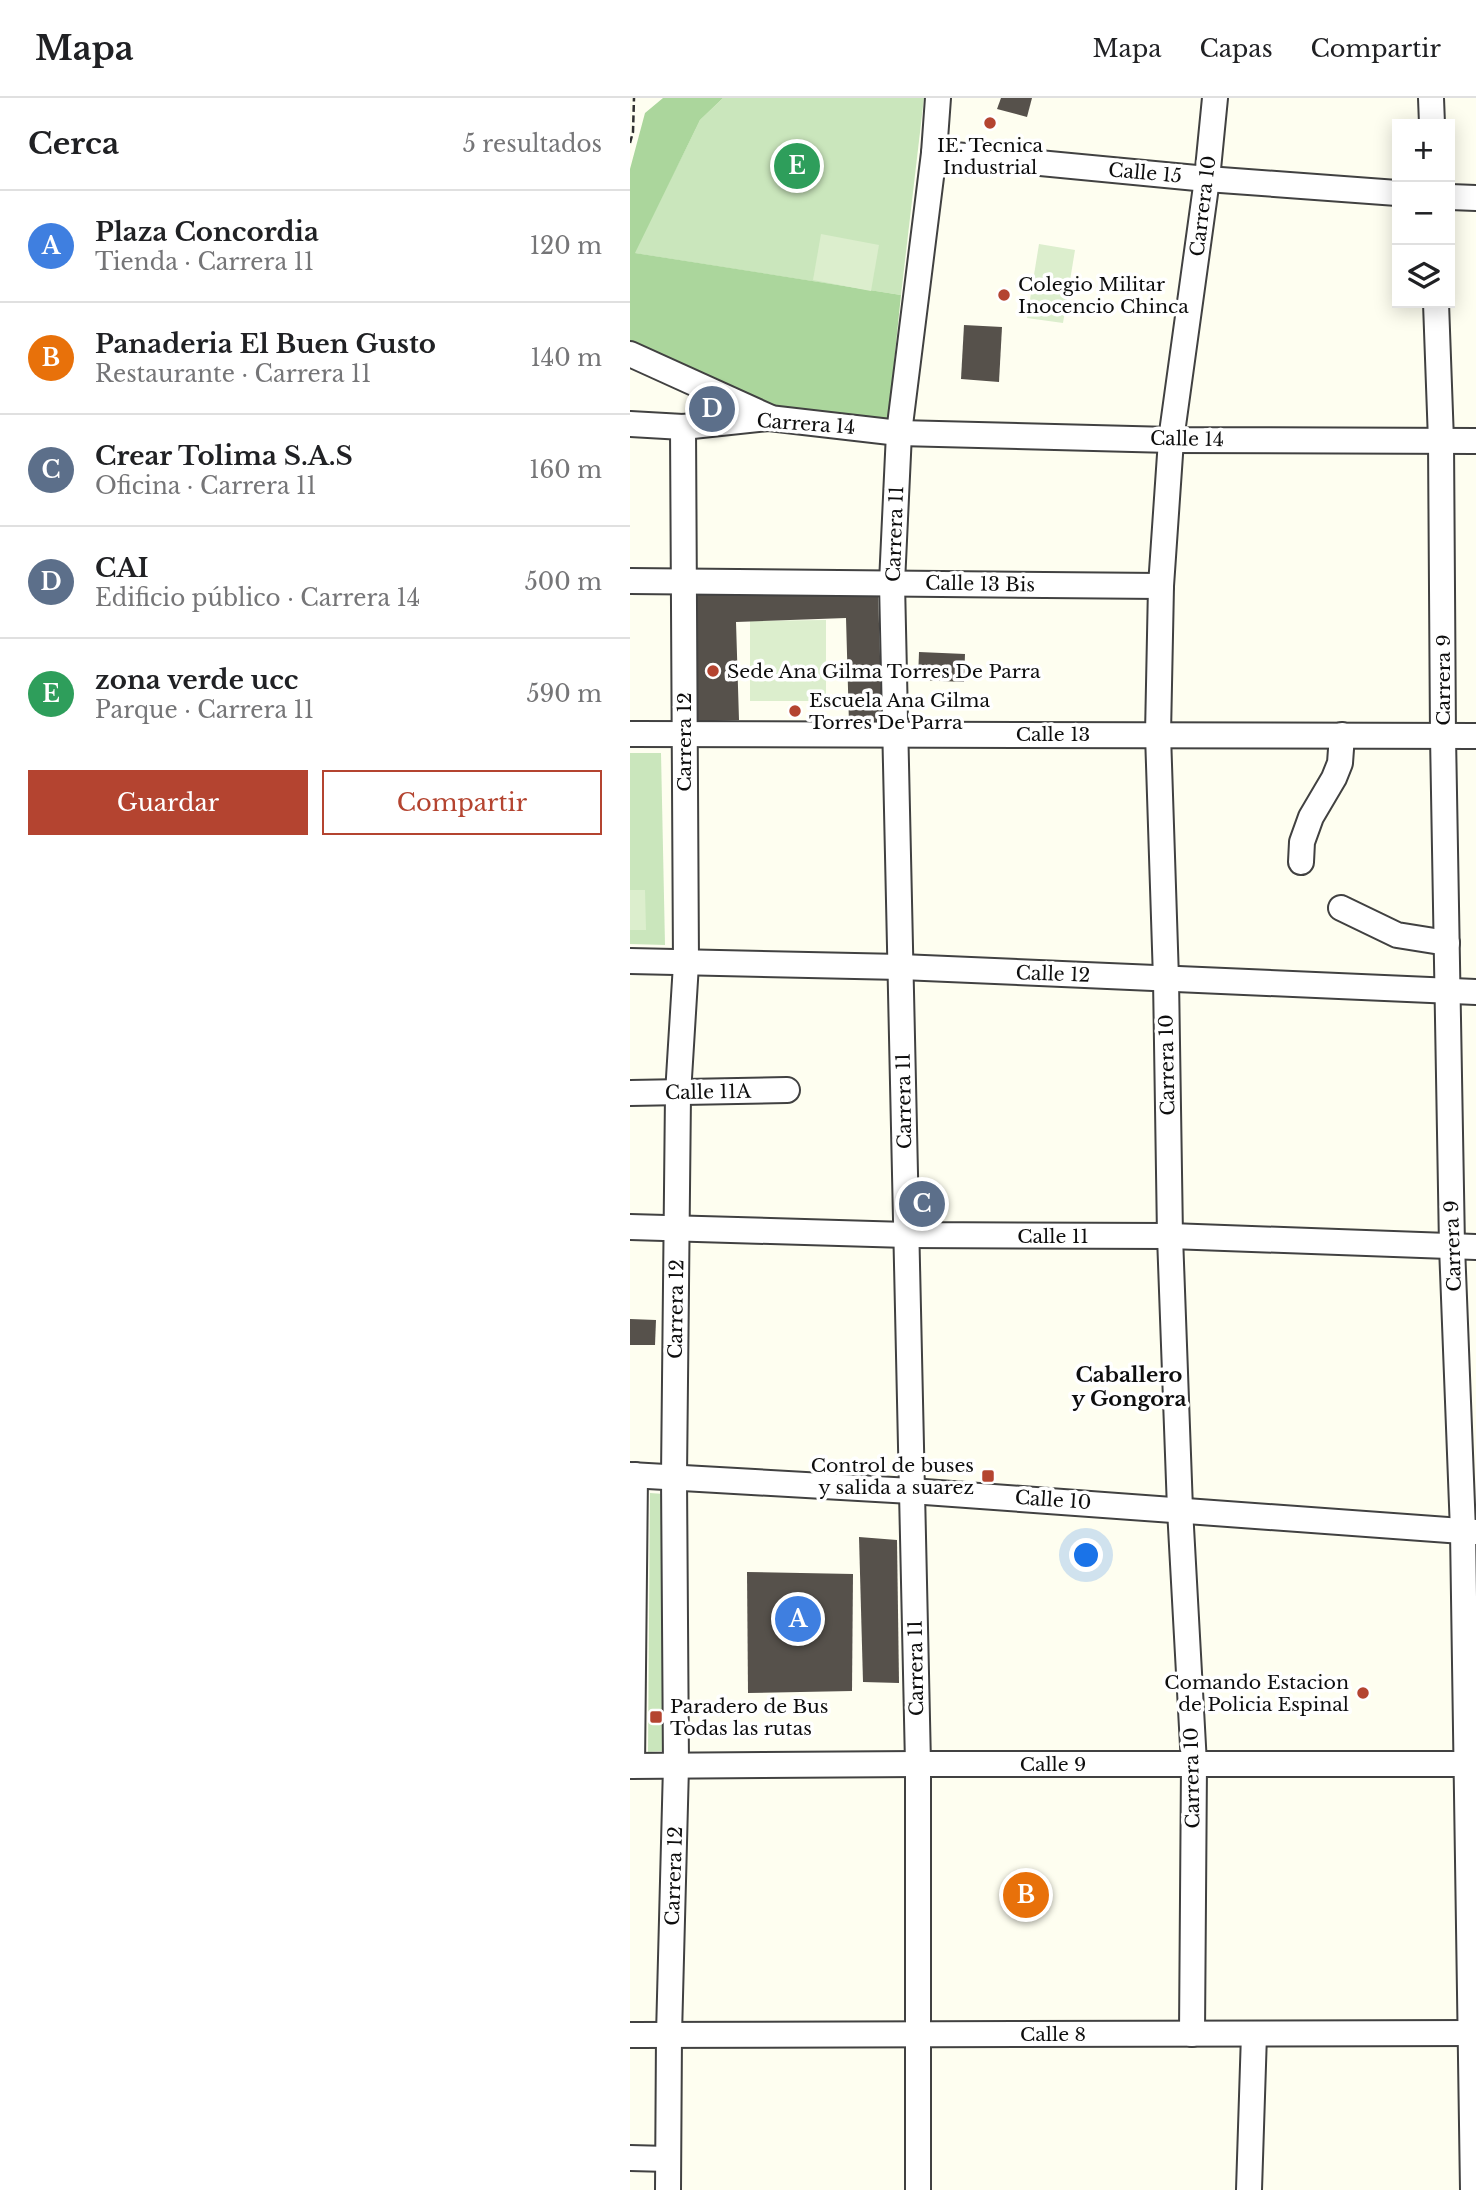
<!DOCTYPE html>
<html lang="es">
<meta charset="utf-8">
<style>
:root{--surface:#fff;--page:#f6f6f6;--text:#202124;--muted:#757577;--line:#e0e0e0;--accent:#b44430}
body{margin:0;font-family:"Libre Baskerville",serif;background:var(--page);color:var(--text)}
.controls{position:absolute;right:21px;top:21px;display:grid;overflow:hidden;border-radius:0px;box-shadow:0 4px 18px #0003}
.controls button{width:63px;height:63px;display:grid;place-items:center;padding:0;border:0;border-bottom:2px solid var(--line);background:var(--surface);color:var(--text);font:35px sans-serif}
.you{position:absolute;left:457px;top:1458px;width:24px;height:24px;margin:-18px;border:5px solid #fff;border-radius:50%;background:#1a73e8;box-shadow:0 0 0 10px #1a73e833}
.badge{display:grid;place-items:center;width:46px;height:46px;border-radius:50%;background:var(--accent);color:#fff;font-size:23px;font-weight:700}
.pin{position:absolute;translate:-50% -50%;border:4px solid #fff;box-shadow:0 2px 7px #0006}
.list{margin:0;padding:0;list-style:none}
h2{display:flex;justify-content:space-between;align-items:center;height:91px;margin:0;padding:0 28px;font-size:30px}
h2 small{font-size:23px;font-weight:400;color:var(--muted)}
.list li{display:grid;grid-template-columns:46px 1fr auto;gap:21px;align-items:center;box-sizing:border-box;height:112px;padding:0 28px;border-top:2px solid var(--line)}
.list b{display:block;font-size:26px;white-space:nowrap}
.list p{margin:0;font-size:23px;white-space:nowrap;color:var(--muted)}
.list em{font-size:23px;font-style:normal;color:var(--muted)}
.actions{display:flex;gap:14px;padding:21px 28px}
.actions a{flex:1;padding:16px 0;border:2px solid var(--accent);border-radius:0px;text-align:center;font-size:24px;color:var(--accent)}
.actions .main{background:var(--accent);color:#fff}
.icon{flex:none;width:38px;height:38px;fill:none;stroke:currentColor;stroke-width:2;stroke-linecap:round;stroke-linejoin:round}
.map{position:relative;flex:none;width:846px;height:2092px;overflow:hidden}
header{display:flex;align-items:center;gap:42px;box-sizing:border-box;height:98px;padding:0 35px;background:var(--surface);border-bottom:2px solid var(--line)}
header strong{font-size:33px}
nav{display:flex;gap:38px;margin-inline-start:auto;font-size:24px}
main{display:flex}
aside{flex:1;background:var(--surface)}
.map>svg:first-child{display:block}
.green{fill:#cae6bc}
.forest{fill:#abd69c}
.pitch{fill:#dceecd}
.building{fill:#56514b}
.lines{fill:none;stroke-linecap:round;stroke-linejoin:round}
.minor-casing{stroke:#414141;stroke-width:28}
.path{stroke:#303030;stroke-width:2.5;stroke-dasharray:7 3.5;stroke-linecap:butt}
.minor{stroke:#fff;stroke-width:24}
.poi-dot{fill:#b44430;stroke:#fff;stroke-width:2.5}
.labels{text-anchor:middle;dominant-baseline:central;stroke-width:7;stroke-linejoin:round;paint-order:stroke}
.poi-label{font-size:19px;fill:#0e0e0e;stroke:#fff;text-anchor:start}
.street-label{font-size:19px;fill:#0e0e0e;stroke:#fff}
.neighbourhood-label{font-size:21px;font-weight:bold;fill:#0e0e0e;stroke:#fff}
</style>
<header>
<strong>Mapa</strong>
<nav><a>Mapa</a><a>Capas</a><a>Compartir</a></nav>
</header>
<main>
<aside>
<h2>Cerca<small>5 resultados</small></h2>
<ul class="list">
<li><span class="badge" style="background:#3f7fe0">A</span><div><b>Plaza Concordia</b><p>Tienda · Carrera 11</p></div><em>120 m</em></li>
<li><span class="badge" style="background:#e8710a">B</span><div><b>Panaderia El Buen Gusto</b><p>Restaurante · Carrera 11</p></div><em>140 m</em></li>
<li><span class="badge" style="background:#5c6f8a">C</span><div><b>Crear Tolima S.A.S</b><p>Oficina · Carrera 11</p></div><em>160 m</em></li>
<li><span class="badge" style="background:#5c6f8a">D</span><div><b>CAI</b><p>Edificio público · Carrera 14</p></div><em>500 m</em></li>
<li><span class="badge" style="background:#2e9e5b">E</span><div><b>zona verde ucc</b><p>Parque · Carrera 11</p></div><em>590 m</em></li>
</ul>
<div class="actions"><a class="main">Guardar</a><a>Compartir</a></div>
</aside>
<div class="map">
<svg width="846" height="2092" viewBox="0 0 846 2092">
<rect width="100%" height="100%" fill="#fefef0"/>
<!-- green -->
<g class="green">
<path d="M93 0H294L271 197 4 155 70 22Z"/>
<path d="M0 655H31L35 847 0 846Z"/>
<path d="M20 1395 34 1396V1653L18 1654Z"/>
</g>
<!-- forest -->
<path class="forest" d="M33 0H93L70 22 5 155 271 197 258 323 150 312 0 243V71L15 15Z"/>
<!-- pitch -->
<g class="pitch">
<path d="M191 136 249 147 241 193 183 182Z"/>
<path d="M409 146 445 152 433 225 397 220Z"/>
<path d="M196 522V603H120V523Z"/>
<path d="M0 792H15L16 832H0Z"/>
</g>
<!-- building -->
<g class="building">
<path d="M371 0H402L397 19 367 11Z"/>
<path d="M334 227 372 229 369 284 331 281Z"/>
<path d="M72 304 92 305V319L72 318Z"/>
<path d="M57 492 248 493 252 624 219 626 216 520 106 524 109 622 58 624Z"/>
<path d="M289 554 335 556 334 584 288 582Z"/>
<path d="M0 1221 26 1222 25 1247H0Z"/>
<path d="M229 1439 267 1442 269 1585 233 1584Z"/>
<path d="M117 1474 223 1476 222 1593 118 1595Z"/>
</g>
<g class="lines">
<!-- minor casing -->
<g class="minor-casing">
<g id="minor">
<path d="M801 0 802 26"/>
<path d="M304 55 577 81 767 95"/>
<path d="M820 99 846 100"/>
<path d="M806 205 811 343 813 638 822 1148 833 1433 843 2092"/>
<path d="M0 256 139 319"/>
<path d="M0 326 53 329 139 320 269 335 541 342 846 343"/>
<path d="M0 483 531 488"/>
<path d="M0 636 846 638"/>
<path d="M671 764 672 744 681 719 704 680 710 665 712 637"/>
<path d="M711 810 767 837 817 845"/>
<path d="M0 863 271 869 846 894"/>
<path d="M0 995 157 992"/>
<path d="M0 1129 277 1137 540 1138 846 1149"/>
<path d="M0 1377 281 1393 846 1434"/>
<path d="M0 1668 288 1666H846"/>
<path d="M2 1668 5 1377"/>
<path d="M562 1936 564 1666 550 1411 540 1138 536 881 528 636 531 488 541 342 577 81 585 0"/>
<path d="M0 1937 846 1935"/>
<path d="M0 2060 38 2061"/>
<path d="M38 2092 39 1937 46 1668 44 1379 48 996 56 866 53 329"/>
<path d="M288 2092V1666L262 485 269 335 304 55 308 0"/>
<path d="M619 2092 624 1936"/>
</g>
</g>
<!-- path -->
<path class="path" d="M0 45 3 34 4 0"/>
<!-- minor -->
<use href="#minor" class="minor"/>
</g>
<!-- markers -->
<g class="poi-dot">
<circle cx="360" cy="25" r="7"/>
<circle cx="374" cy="197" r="7"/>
<circle cx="83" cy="573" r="7"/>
<circle cx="165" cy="613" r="7"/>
<rect x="351" y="1371" width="14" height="14" rx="3.5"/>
<circle cx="733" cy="1595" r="7"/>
<rect x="19" y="1612" width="14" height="14" rx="3.5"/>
</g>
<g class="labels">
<!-- poi labels -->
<g class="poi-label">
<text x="360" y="47" text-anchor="middle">IE. Tecnica<tspan x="360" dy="22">Industrial</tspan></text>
<text x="388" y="186">Colegio Militar<tspan x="388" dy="22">Inocencio Chinca</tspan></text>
<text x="97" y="573">Sede Ana Gilma Torres De Parra</text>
<text x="179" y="602">Escuela Ana Gilma<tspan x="179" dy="22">Torres De Parra</tspan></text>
<text x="344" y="1367" text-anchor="end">Control de buses<tspan x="344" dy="22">y salida a suarez</tspan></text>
<text x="719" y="1584" text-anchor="end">Comando Estacion<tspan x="719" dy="22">de Policia Espinal</tspan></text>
<text x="40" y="1608">Paradero de Bus<tspan x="40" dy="22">Todas las rutas</tspan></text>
</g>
<!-- street labels -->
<g class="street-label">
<text transform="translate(515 75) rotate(5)">Calle 15</text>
<text transform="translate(573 108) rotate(-83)">Carrera 10</text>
<text transform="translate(176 326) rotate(4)">Carrera 14</text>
<text transform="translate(557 341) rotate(1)">Calle 14</text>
<text transform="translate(265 436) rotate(-88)">Carrera 11</text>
<text transform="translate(350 486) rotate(1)">Calle 13 Bis</text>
<text transform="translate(813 582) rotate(-90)">Carrera 9</text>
<text x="423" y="636">Calle 13</text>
<text transform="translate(54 644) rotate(-90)">Carrera 12</text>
<text transform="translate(423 876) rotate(2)">Calle 12</text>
<text transform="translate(537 967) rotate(-91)">Carrera 10</text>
<text transform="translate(78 994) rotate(-1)">Calle 11A</text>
<text transform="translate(274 1003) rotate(-91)">Carrera 11</text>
<text x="423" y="1138">Calle 11</text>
<text transform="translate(823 1148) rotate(-92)">Carrera 9</text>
<text transform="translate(46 1211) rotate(-89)">Carrera 12</text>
<text transform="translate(423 1402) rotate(4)">Calle 10</text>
<text transform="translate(286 1570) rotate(-91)">Carrera 11</text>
<text x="423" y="1666">Calle 9</text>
<text transform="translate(562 1680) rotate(-91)">Carrera 10</text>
<text transform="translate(44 1778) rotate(-88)">Carrera 12</text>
<text x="423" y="1936">Calle 8</text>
</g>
<!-- neighbourhood labels -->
<g class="neighbourhood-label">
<text x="499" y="1277">Caballero<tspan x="499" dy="24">y Gongora</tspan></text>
</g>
</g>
</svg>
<div class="controls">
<button>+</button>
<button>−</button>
<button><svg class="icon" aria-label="layers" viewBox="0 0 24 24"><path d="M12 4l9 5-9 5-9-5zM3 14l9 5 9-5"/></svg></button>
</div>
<div class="you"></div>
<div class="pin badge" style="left:168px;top:1521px;background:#3f7fe0">A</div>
<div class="pin badge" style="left:396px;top:1797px;background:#e8710a">B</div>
<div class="pin badge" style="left:292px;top:1106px;background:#5c6f8a">C</div>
<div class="pin badge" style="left:82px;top:311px;background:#5c6f8a">D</div>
<div class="pin badge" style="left:167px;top:68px;background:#2e9e5b">E</div>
</div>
</main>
